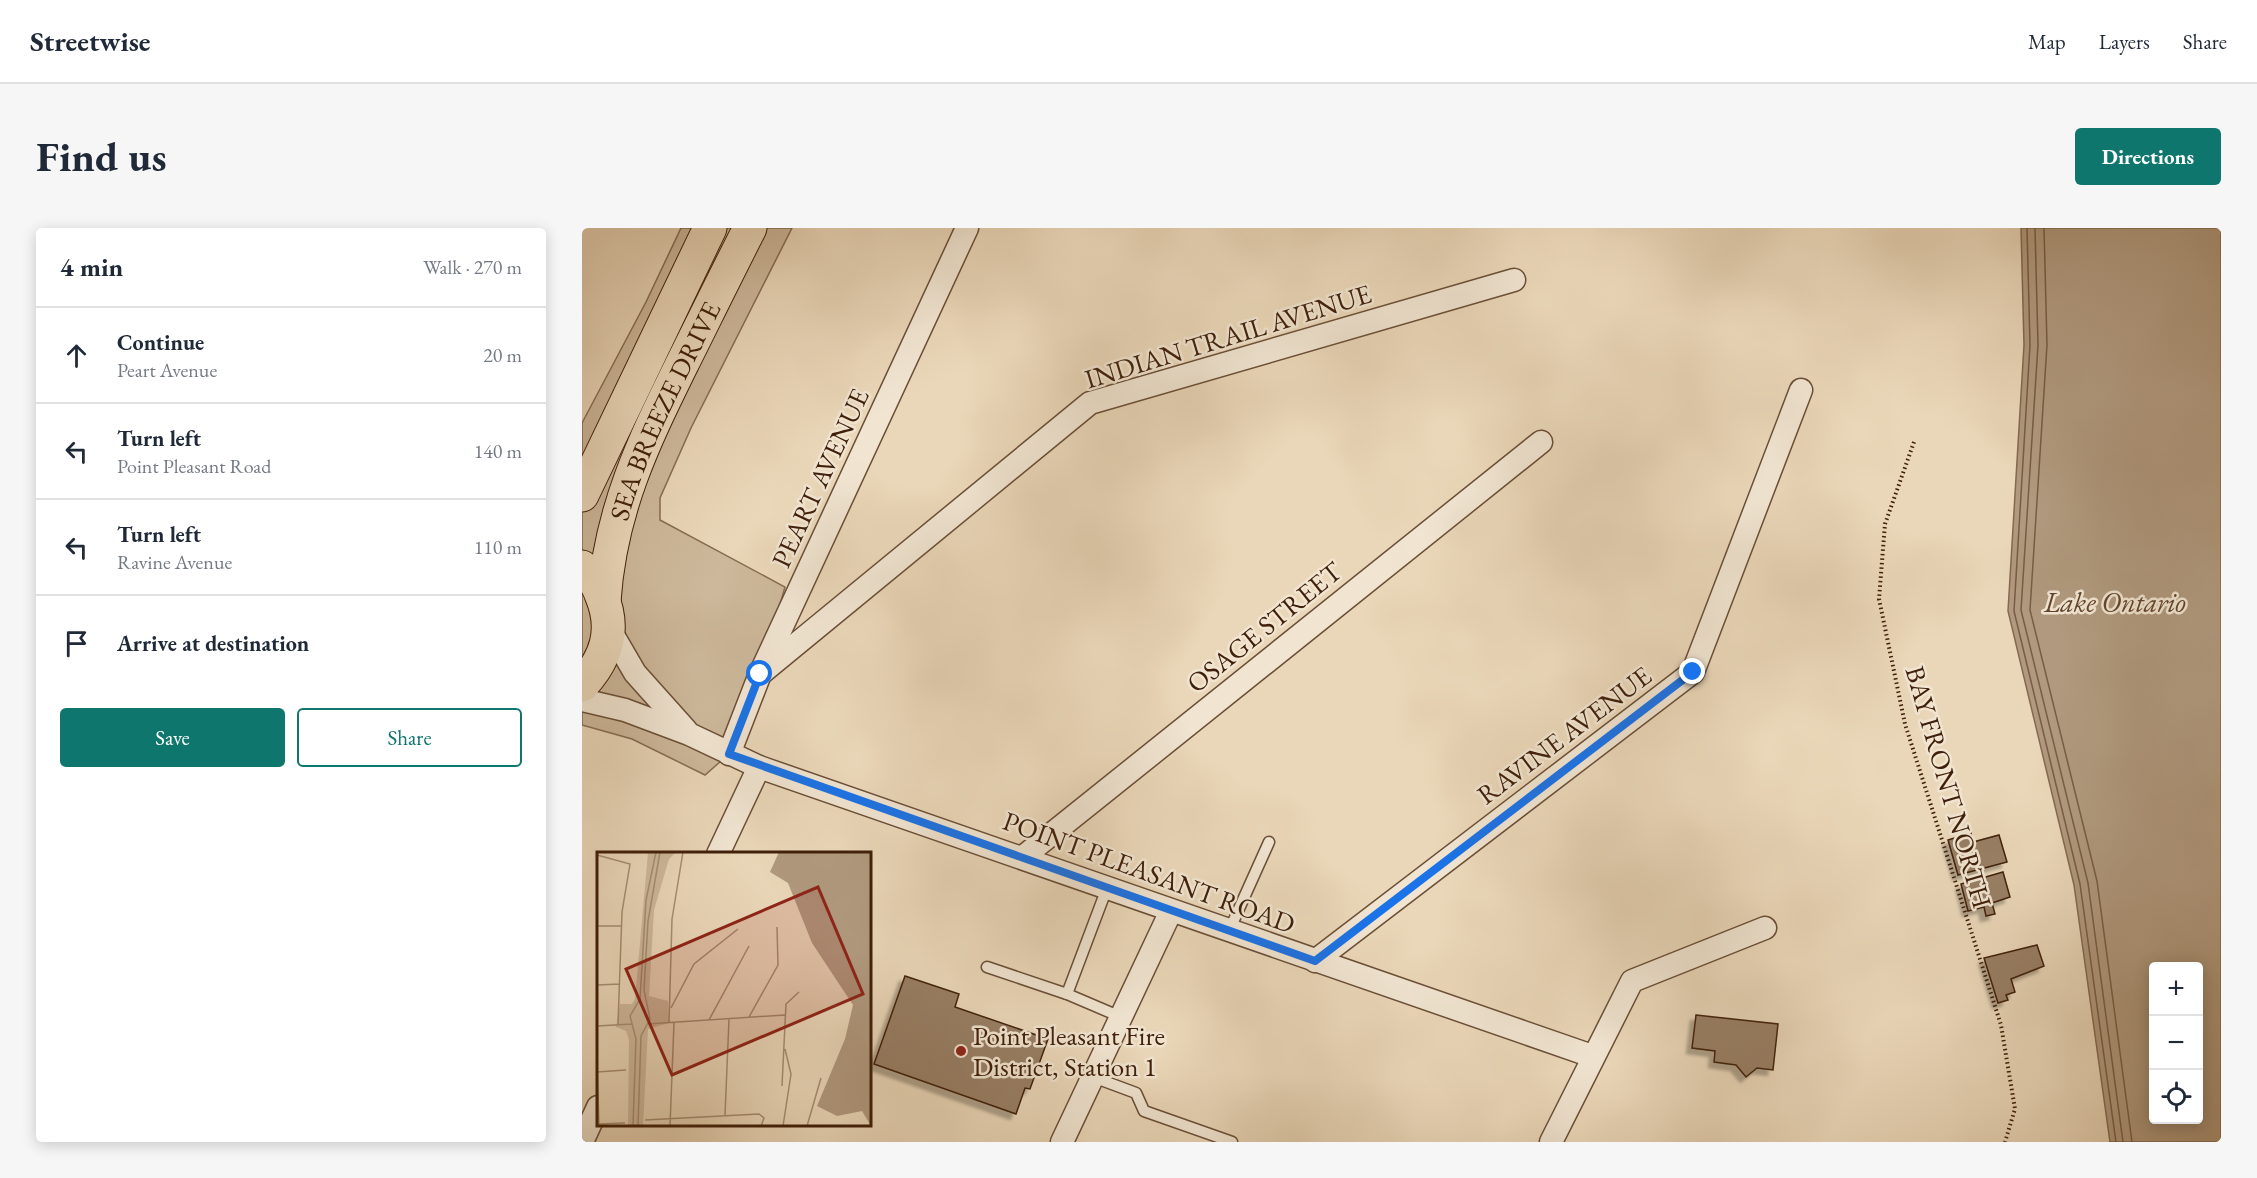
<!DOCTYPE html>
<meta charset="utf-8">
<style>
:root{--surface:#fff;--page:#f6f6f7;--text:#1f2937;--muted:#747a83;--line:#e0e1e3;--accent:#0f766e}
body{margin:0;font-family:"EB Garamond",serif;background:var(--page);color:var(--text)}
.controls{position:absolute;right:18px;bottom:18px;display:grid;overflow:hidden;border-radius:6px;box-shadow:0 3px 15px #0003}
.controls button{width:54px;height:54px;display:grid;place-items:center;padding:0;border:0;border-bottom:2px solid var(--line);background:var(--surface);color:var(--text);font:30px sans-serif}
.stop{position:absolute;width:18px;height:18px;margin:-14px;border:4px solid #1a73e8;border-radius:50%;background:#fff}
.stop.end{background:#1a73e8;border-color:#fff;box-shadow:0 2px 6px #0008}
.list{margin:0;padding:0;list-style:none}
h2{display:flex;justify-content:space-between;align-items:center;height:78px;margin:0;padding:0 24px;font-size:26px}
h2 small{font-size:20px;font-weight:400;color:var(--muted)}
.list li{display:grid;grid-template-columns:39px 1fr auto;gap:18px;align-items:center;box-sizing:border-box;height:96px;padding:0 24px;border-top:2px solid var(--line)}
.list b{display:block;font-size:22px;white-space:nowrap}
.list p{margin:0;font-size:20px;white-space:nowrap;color:var(--muted)}
.list em{font-size:20px;font-style:normal;color:var(--muted)}
.actions{display:flex;gap:12px;padding:18px 24px}
.actions a{flex:1;padding:14px 0;border:2px solid var(--accent);border-radius:6px;text-align:center;font-size:21px;color:var(--accent)}
.actions .main{background:var(--accent);color:#fff}
.icon{flex:none;width:33px;height:33px;fill:none;stroke:currentColor;stroke-width:2;stroke-linecap:round;stroke-linejoin:round}
.map{position:relative;flex:none;width:1639px;height:914px;overflow:hidden;border-radius:6px}
header{display:flex;align-items:center;gap:36px;box-sizing:border-box;height:84px;padding:0 30px;background:var(--surface);border-bottom:2px solid var(--line)}
header strong{font-size:28px}
nav{display:flex;gap:33px;margin-inline-start:auto;font-size:21px}
.intro{display:flex;align-items:center;justify-content:space-between;box-sizing:border-box;height:144px;padding:0 36px}
h1{margin:0;font-size:42px}
.button{padding:15px 27px;border-radius:6px;background:var(--accent);color:#fff;font-size:21px;font-weight:700}
main{display:flex;gap:36px;padding:0 36px}
aside{flex:1;background:var(--surface);border-radius:6px;box-shadow:0 3px 15px #0003}
.map>svg:first-child{display:block}
.green{fill:#cdb89b;stroke:#866c52;stroke-width:1.5}
.water{fill:#b0997e;stroke:#836950;stroke-width:1.5;fill-rule:evenodd}
.lines{fill:none;stroke-linecap:round;stroke-linejoin:round}
.shore{stroke:#785c44;stroke-width:1.5}
.building{fill:#987f65;stroke:#40200a;stroke-width:1.5;filter:url(#shadow)}
.lane-casing{stroke:#6a4e36;stroke-width:13}
.street-casing{stroke:#6a4e36;stroke-width:25}
.primary-casing{stroke:#40200a;stroke-width:35}
.path{stroke:#40200a;stroke-width:4;stroke-dasharray:1.5 3;stroke-linecap:butt}
.lane{stroke:#f1e5d2;stroke-width:10}
.street{stroke:#f1e5d2;stroke-width:22}
.primary{stroke:#ead7b9;stroke-width:33}
.route{stroke:#1a73e8;stroke-width:8}
.poi-dot{fill:#8f2418;stroke:#f1e5d2;stroke-width:2}
.labels{text-anchor:middle;dominant-baseline:central;stroke-width:5;stroke-linejoin:round;paint-order:stroke}
.street-label{font-size:27px;fill:#40200a;stroke:#f1e5d2}
.poi-label{font-size:27px;fill:#40200a;stroke:#f1e5d2;text-anchor:start}
.water-label{font-size:28px;font-style:italic;fill:#62442d;stroke:#f1e5d2}
.inset-road{fill:none;stroke:#a68e73;stroke-width:1.5}
.view{fill:#8f2418;fill-opacity:0.15;stroke:#8f2418;stroke-width:3}
.inset-edge{fill:none;stroke:#40200a;stroke-width:3}
</style>
<header>
<strong>Streetwise</strong>
<nav><a>Map</a><a>Layers</a><a>Share</a></nav>
</header>
<div class="intro"><h1>Find us</h1><a class="button">Directions</a></div>
<main>
<aside>
<h2>4 min<small>Walk · 270 m</small></h2>
<ul class="list">
<li><svg class="icon" aria-label="ahead" viewBox="0 0 24 24"><path d="M12 20V5M6 11l6-6 6 6"/></svg><div><b>Continue</b><p>Peart Avenue</p></div><em>20 m</em></li>
<li><svg class="icon" aria-label="left" viewBox="0 0 24 24"><path d="M17 20v-9H6M10 6l-5 5 5 5"/></svg><div><b>Turn left</b><p>Point Pleasant Road</p></div><em>140 m</em></li>
<li><svg class="icon" aria-label="left" viewBox="0 0 24 24"><path d="M17 20v-9H6M10 6l-5 5 5 5"/></svg><div><b>Turn left</b><p>Ravine Avenue</p></div><em>110 m</em></li>
<li><svg class="icon" aria-label="arrive" viewBox="0 0 24 24"><path d="M6 21V4h12l-3 4 3 4H6"/></svg><div><b>Arrive at destination</b></div></li>
</ul>
<div class="actions"><a class="main">Save</a><a>Share</a></div>
</aside>
<div class="map">
<svg width="1639" height="914" viewBox="0 0 1639 914">
<defs>
<filter id="shadow"><feDropShadow dx="-5.5" dy="5.5" stdDeviation="1.5" flood-color="#0004"/></filter>
</defs>
<rect width="100%" height="100%" fill="#ead7b9"/>
<filter id="stains"><feTurbulence type="fractalNoise" baseFrequency=".00333" numOctaves="4"/><feColorMatrix values="0 0 0 0 .2 0 0 0 0 .09 0 0 0 0 .02 0 0 0 .5 -.17"/></filter>
<radialGradient id="worn" r=".72"><stop offset=".6" stop-color="#630" stop-opacity="0"/><stop offset="1" stop-color="#630" stop-opacity=".3"/></radialGradient>
<!-- green -->
<path class="green" d="M99 0H210L109 200 78 270V292L203 359 178 446 147 526 123 547 50 511 0 497V195L64 74Z"/>
<!-- water -->
<path class="water" d="M1439 0H1639V914H1528L1492 657 1426 383 1442 117ZM1572 738H1616V892H1572Z"/>
<g class="lines">
<!-- shore -->
<g class="shore">
<path d="M1445 0 1448 117 1432 383 1498 656 1534 914"/>
<path d="M1453 0 1456 117 1439 382 1506 655 1541 914"/>
<path d="M1462 0 1465 117 1448 382 1515 653 1550 914"/>
</g>
</g>
<!-- building -->
<g class="building">
<path d="M1389 605 1391 614 1417 607 1425 634 1376 647 1366 612Z"/>
<path d="M1421 644 1428 669 1410 675 1413 686 1404 688 1402 679 1386 683 1379 656Z"/>
<path d="M1455 717 1462 738 1429 751 1433 764 1424 767 1426 772 1416 775 1402 730Z"/>
<path d="M323 748 377 766 373 779 466 811 448 861 443 860 434 886 292 836Z"/>
<path d="M1114 787 1196 796 1191 842 1175 840 1164 849 1154 837 1132 834 1133 823 1110 820Z"/>
</g>
<g class="lines">
<!-- lane casing -->
<g class="lane-casing">
<g id="lane">
<path d="M647 703 687 614"/>
<path d="M405 739 485 766 539 789"/>
<path d="M485 766 525 660"/>
<path d="M511 849 554 865 562 883 650 914"/>
</g>
</g>
<!-- street casing -->
<g class="street-casing">
<g id="street">
<path d="M28 402 53 445 104 502"/>
<path d="M178 446 508 175 932 52"/>
<path d="M0 472 43 482 107 506 177 539 1010 828"/>
<path d="M147 526 178 446 385 0"/>
<path d="M136 626 177 539"/>
<path d="M441 629 959 214"/>
<path d="M733 733 1111 444 1219 162"/>
<path d="M0 914 16 879"/>
<path d="M480 914 589 683"/>
<path d="M969 914 1050 753 1183 700"/>
</g>
</g>
<!-- primary casing -->
<g class="primary-casing">
<g id="primary">
<path d="M0 267 128 0"/>
<path d="M0 339C9 346 15 355 19 366 34 401 25 430 0 457"/>
<path id="s1" d="M22 373C28 283 61 215 100 136 123 90 145 45 168 0"/>
</g>
</g>
<!-- path -->
<path class="path" d="M1332 214 1303 296 1297 371 1323 496 1419 797 1433 881 1423 914"/>
<!-- lane -->
<use href="#lane" class="lane"/>
<!-- street -->
<use href="#street" class="street"/>
<!-- primary -->
<use href="#primary" class="primary"/>
</g>
<g class="lines">
<!-- route -->
<path class="route" d="M178 446 147 526 733 733 1111 444"/>
</g>
<!-- markers -->
<circle class="poi-dot" cx="379" cy="823" r="6"/>
<g class="labels">
<!-- street labels -->
<g class="street-label">
<text transform="translate(646 108) rotate(-17)">INDIAN TRAIL AVENUE</text>
<text stroke="none"><textPath href="#s1" startOffset="201">SEA BREEZE DRIVE</textPath></text>
<text transform="translate(238 250) rotate(-65)">PEART AVENUE</text>
<text transform="translate(682 399) rotate(-39)">OSAGE STREET</text>
<text transform="translate(982 507) rotate(-37)">RAVINE AVENUE</text>
<text transform="translate(1367 559) rotate(74)">BAY FRONT NORTH</text>
<text transform="translate(567 644) rotate(20)">POINT PLEASANT ROAD</text>
</g>
<!-- poi labels -->
<g class="poi-label">
<text x="391" y="807">Point Pleasant Fire<tspan x="391" dy="31">District, Station 1</tspan></text>
</g>
<!-- water labels -->
<g class="water-label">
<text x="1533" y="374">Lake Ontario</text>
</g>
</g>
<!-- overview -->
<g transform="translate(15 624)">
<rect width="274" height="274" fill="#ead7b9"/>
<path d="M51 0H79L72 7 57 58 52 144 71 149 72 171 51 177 46 274H31L32 188 29 179 19 175 23 152H35L38 147Z" fill="#cdb89b"/>
<path d="M182 0H274V274L265 259 240 264 220 254 248 187 256 153 215 91 191 31 173 20Z" fill="#b0997e"/>
<path class="inset-road" d="M0 3 33 12 25 60 21 172M0 74H25M0 133 22 132M74 156 97 112 141 77M152 165 181 113 180 75M112 168 152 94M72 171 75 67 86 0M50 172 188 163M0 174 35 172M0 213 2 274M0 220 29 218M185 234 189 152 202 140M128 263 132 167M48 268 162 262 167 266 164 274M1 272 28 271M36 274 39 187 33 164 43 147 49 48 59 0M41 274 44 184 53 167 47 138 51 69 63 0M73 274 77 171M186 274 194 222 188 197M210 274 224 226"/>
<path class="view" d="M221 35 266 142 75 223 29 117Z"/>
<rect width="274" height="274" class="inset-edge"/>
</g>
<rect width="100%" height="100%" filter="url(#stains)"/>
<rect width="100%" height="100%" fill="url(#worn)"/>
</svg>
<div class="controls">
<button>+</button>
<button>−</button>
<button><svg class="icon" aria-label="locate" viewBox="0 0 24 24"><circle cx="12" cy="12" r="6"/><path d="M12 2v4M12 18v4M2 12h4M18 12h4"/></svg></button>
</div>
<div class="stop" style="left:178px;top:446px"></div>
<div class="stop end" style="left:1111px;top:444px"></div>
</div>
</main>
